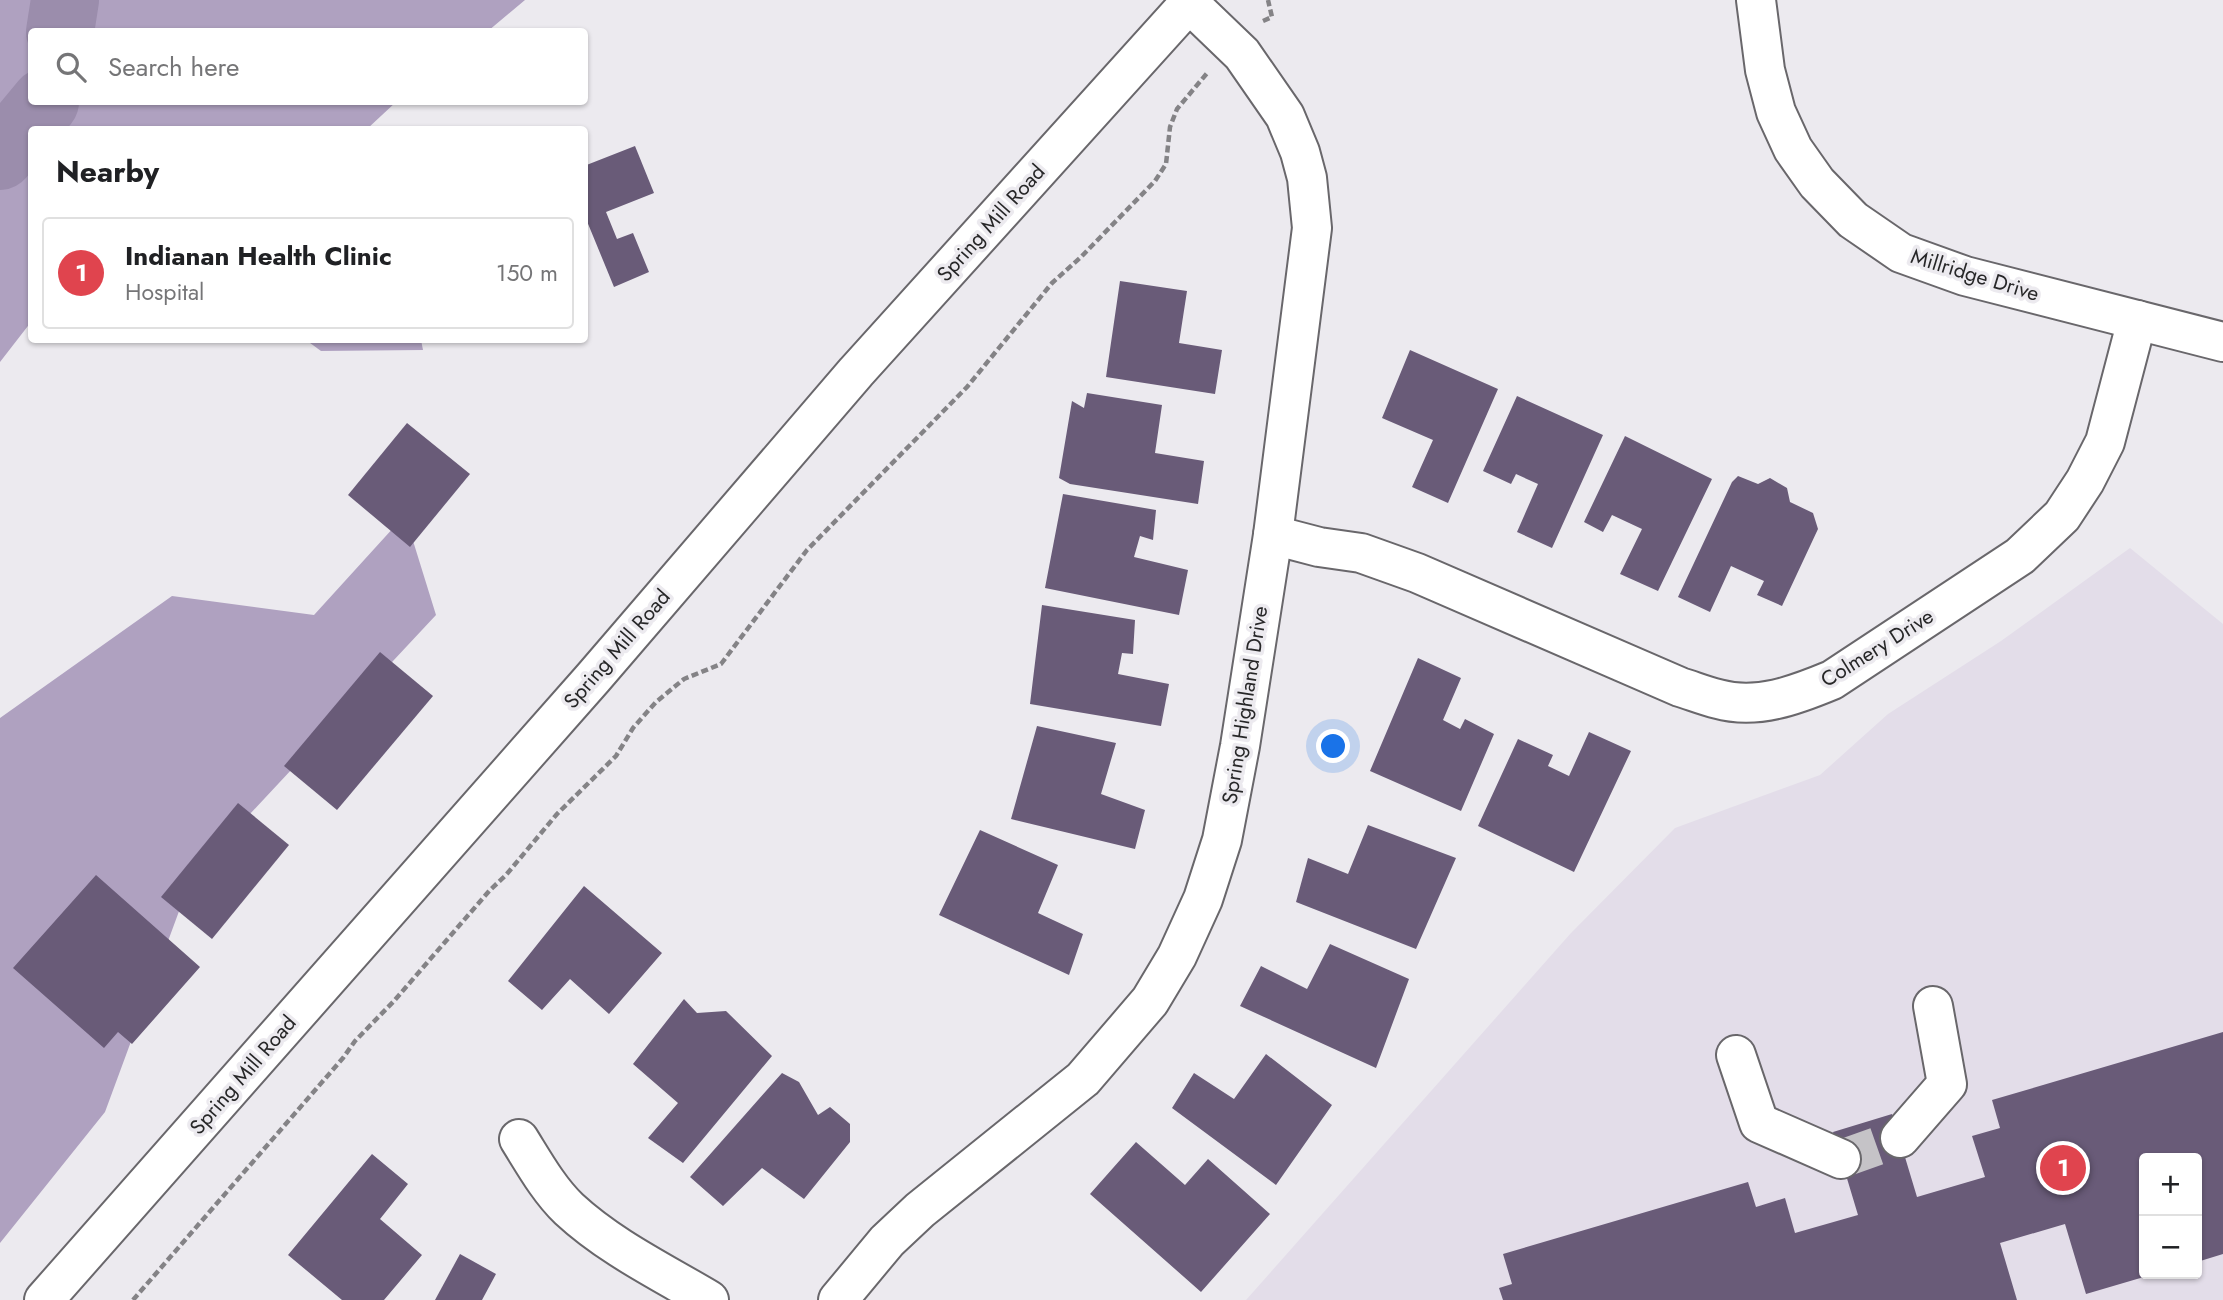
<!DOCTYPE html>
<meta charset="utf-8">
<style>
:root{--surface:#fff;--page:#f2f2f2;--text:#202124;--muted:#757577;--line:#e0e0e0;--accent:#d93025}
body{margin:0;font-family:Jost,sans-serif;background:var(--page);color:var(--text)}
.controls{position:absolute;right:21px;bottom:21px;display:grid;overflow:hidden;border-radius:7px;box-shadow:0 2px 5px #0004}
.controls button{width:63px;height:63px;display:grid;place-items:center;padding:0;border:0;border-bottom:2px solid var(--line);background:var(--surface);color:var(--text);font:35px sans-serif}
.you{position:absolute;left:1334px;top:747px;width:24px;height:24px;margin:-18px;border:5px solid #fff;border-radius:50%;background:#1a73e8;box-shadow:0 0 0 10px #1a73e833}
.badge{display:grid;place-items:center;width:46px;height:46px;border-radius:50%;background:var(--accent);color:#fff;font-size:23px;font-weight:700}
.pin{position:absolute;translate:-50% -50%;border:4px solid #fff;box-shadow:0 2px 7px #0006}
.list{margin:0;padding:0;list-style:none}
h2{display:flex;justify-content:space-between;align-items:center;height:91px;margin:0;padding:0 28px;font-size:30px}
h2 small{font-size:23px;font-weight:400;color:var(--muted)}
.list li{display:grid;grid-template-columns:46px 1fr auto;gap:21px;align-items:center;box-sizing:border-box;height:112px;margin:0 14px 14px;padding:0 14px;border:2px solid var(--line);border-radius:7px}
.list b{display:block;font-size:26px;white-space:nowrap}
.list p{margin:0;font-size:23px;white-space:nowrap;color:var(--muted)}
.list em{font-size:23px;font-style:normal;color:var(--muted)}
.icon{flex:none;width:38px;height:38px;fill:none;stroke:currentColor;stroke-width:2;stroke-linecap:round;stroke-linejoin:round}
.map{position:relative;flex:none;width:2223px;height:1300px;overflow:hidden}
.search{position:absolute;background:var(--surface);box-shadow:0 2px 5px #0004;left:28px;top:28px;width:560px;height:77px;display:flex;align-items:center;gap:18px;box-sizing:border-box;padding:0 24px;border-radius:7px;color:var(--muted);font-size:26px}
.panel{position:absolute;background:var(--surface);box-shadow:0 2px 5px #0004;left:28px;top:126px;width:560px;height:217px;border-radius:7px}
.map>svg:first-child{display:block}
.built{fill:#e3dde9;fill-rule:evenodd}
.forest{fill:#afa1c0}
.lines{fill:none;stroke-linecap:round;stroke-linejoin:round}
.river{stroke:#9b8dac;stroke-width:68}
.building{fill:#695b78}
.minor-tunnel{stroke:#c5c3c7;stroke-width:38;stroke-dasharray:38 19;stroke-linecap:butt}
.minor-casing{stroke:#69676b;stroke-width:42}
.path{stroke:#848386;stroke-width:4.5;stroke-dasharray:7 3.5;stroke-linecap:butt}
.minor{stroke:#fff;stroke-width:38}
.labels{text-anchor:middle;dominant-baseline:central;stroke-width:7;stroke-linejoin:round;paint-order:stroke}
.street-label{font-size:21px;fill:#272728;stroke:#eceaef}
</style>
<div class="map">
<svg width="2223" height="1300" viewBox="0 0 2223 1300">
<rect width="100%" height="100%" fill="#eceaef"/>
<!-- built -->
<path class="built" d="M2130 548 2223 624V1300H1246L1571 933 1675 828 1820 775 1888 714 2001 641ZM2144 1158H2197V1274H2144Z"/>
<!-- forest -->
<g class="forest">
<path d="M0 0H525L488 31 32 32V102H396L367 129 32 130 31 322 0 362Z"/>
<path d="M306 340H421L423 350 321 351Z"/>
<path d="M405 515 436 615 192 876 105 1112 0 1243V718L172 596 314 615Z"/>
</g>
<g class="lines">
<!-- river -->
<g class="river">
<path d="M60 32 65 0"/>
<path d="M0 156 45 102"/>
</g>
</g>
<!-- building -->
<g class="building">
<path d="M635 146 654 193 606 212 617 239 633 233 649 272 614 287 584 214V166Z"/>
<path d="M1120 281 1187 291 1179 343 1222 350 1215 394 1106 377Z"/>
<path d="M1410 350 1498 389 1448 503 1412 487 1433 440 1382 418Z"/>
<path d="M1087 393 1162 405 1155 453 1204 461 1198 504 1070 484 1059 478 1072 401 1084 408Z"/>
<path d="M1517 396 1603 435 1552 548 1517 532 1538 484 1516 474 1511 484 1483 471Z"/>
<path d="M407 423 470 474 410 547 348 495Z"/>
<path d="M1625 436 1712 479 1658 591 1620 574 1642 529 1612 515 1603 532 1584 522Z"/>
<path d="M1738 476 1758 484 1770 478 1787 488 1790 502 1813 513 1818 529 1782 606 1757 595 1764 581 1731 566 1710 612 1678 597 1732 482Z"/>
<path d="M1063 494 1156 510 1153 540 1140 536 1134 557 1188 570 1179 615 1045 588Z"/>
<path d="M1042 605 1135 620 1133 654 1122 653 1118 674 1169 684 1161 726 1030 704Z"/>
<path d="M380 652 433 696 337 810 284 766Z"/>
<path d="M1418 658 1461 678 1443 720 1460 729 1465 719 1494 734 1461 811 1370 771Z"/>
<path d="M1037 726 1116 743 1101 794 1145 810 1135 849 1011 819Z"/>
<path d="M1589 732 1631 751 1574 872 1478 826 1518 739 1553 755 1548 766 1569 776Z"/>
<path d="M238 803 289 845 212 939 161 897Z"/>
<path d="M1368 825 1456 858 1416 949 1296 902 1308 858 1348 874Z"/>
<path d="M980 830 1058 865 1038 913 1083 934 1069 975 939 915Z"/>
<path d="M96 875 200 967 132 1044 118 1032 104 1048 13 968Z"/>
<path d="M584 886 662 953 609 1014 570 979 542 1010 508 981Z"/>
<path d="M1330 944 1409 979 1376 1068 1240 1006 1261 966 1307 989Z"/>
<path d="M684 999 697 1013 726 1011 772 1056 683 1163 648 1138 678 1103 633 1064Z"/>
<path d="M2223 1032V1254L2197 1262V1158H2144V1274H2154L2086 1294 2065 1224 2000 1243 2017 1300H1503L1499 1288 1512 1284 1503 1254 1748 1182 1756 1207 1785 1198 1795 1233 1858 1215 1833 1132 1892 1114 1917 1197 1985 1177 1972 1136 2000 1128 1992 1100Z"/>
<path d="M1266 1054 1332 1105 1276 1185 1172 1108 1194 1073 1234 1099Z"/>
<path d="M782 1073 799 1082 818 1115 830 1107 850 1124V1142L804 1199 762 1168 723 1206 690 1177Z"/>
<path d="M1136 1142 1185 1185 1208 1159 1270 1214 1201 1292 1090 1194Z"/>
<path d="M372 1154 408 1184 380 1219 422 1255 384 1300H342L288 1255Z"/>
<path d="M460 1254 496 1274 482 1300H435Z"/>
</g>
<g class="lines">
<!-- minor-tunnel -->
<path class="minor-tunnel" d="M1841 1159 1900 1138"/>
<!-- minor casing -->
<g class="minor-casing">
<g id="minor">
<path d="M1756 0 1765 70 1776 112 1793 149 1817 183 1853 220 1901 253 1965 276 2223 342"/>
<path d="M1273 535 1319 547 1361 553 1417 573 1680 687C1693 691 1705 696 1718 699 1757 710 1796 695 1832 680L2020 556 2062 516 2085 481 2105 442 2137 320"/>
<path d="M1736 1055 1759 1123 1841 1159"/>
<path d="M1900 1138 1947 1084 1933 1006"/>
<path d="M519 1139C534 1163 549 1190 569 1209 610 1247 662 1272 709 1300"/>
<path d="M44 1300 593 678 856 372 1192 0"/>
<path d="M838 1300 887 1241 920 1210 1083 1079 1150 1001 1177 956 1203 899 1222 840 1240 746 1273 535 1312 228 1307 178 1300 152 1285 116 1242 54 1189 3"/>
</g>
</g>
<!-- path -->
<g class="path">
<path d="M1263 21 1272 17 1268 0"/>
<path d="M133 1300 343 1058 355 1041 394 1001 490 890 506 875 557 814 616 756 633 728 656 702 684 679 721 664 807 550 967 387 1052 283 1081 257 1155 181 1166 164 1170 127 1177 109 1208 72"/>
</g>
<!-- minor -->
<use href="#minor" class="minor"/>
</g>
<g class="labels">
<!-- street labels -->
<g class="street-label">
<text transform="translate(991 223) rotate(-48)">Spring Mill Road</text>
<text transform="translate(1975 275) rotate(17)">Millridge Drive</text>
<text transform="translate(1877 648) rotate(-32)">Colmery Drive</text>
<text transform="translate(617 649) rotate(-49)">Spring Mill Road</text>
<text transform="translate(1245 705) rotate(-81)">Spring Highland Drive</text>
<text transform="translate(243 1075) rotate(-49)">Spring Mill Road</text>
</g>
</g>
</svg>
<div class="controls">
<button>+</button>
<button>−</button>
</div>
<div class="you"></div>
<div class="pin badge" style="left:2063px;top:1168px;background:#e0444e">1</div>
<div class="search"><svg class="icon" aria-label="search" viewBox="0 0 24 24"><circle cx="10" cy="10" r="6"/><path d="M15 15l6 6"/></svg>Search here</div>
<section class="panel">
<h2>Nearby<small></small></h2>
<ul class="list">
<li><span class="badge" style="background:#e0444e">1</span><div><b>Indianan Health Clinic</b><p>Hospital</p></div><em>150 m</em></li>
</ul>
</section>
</div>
